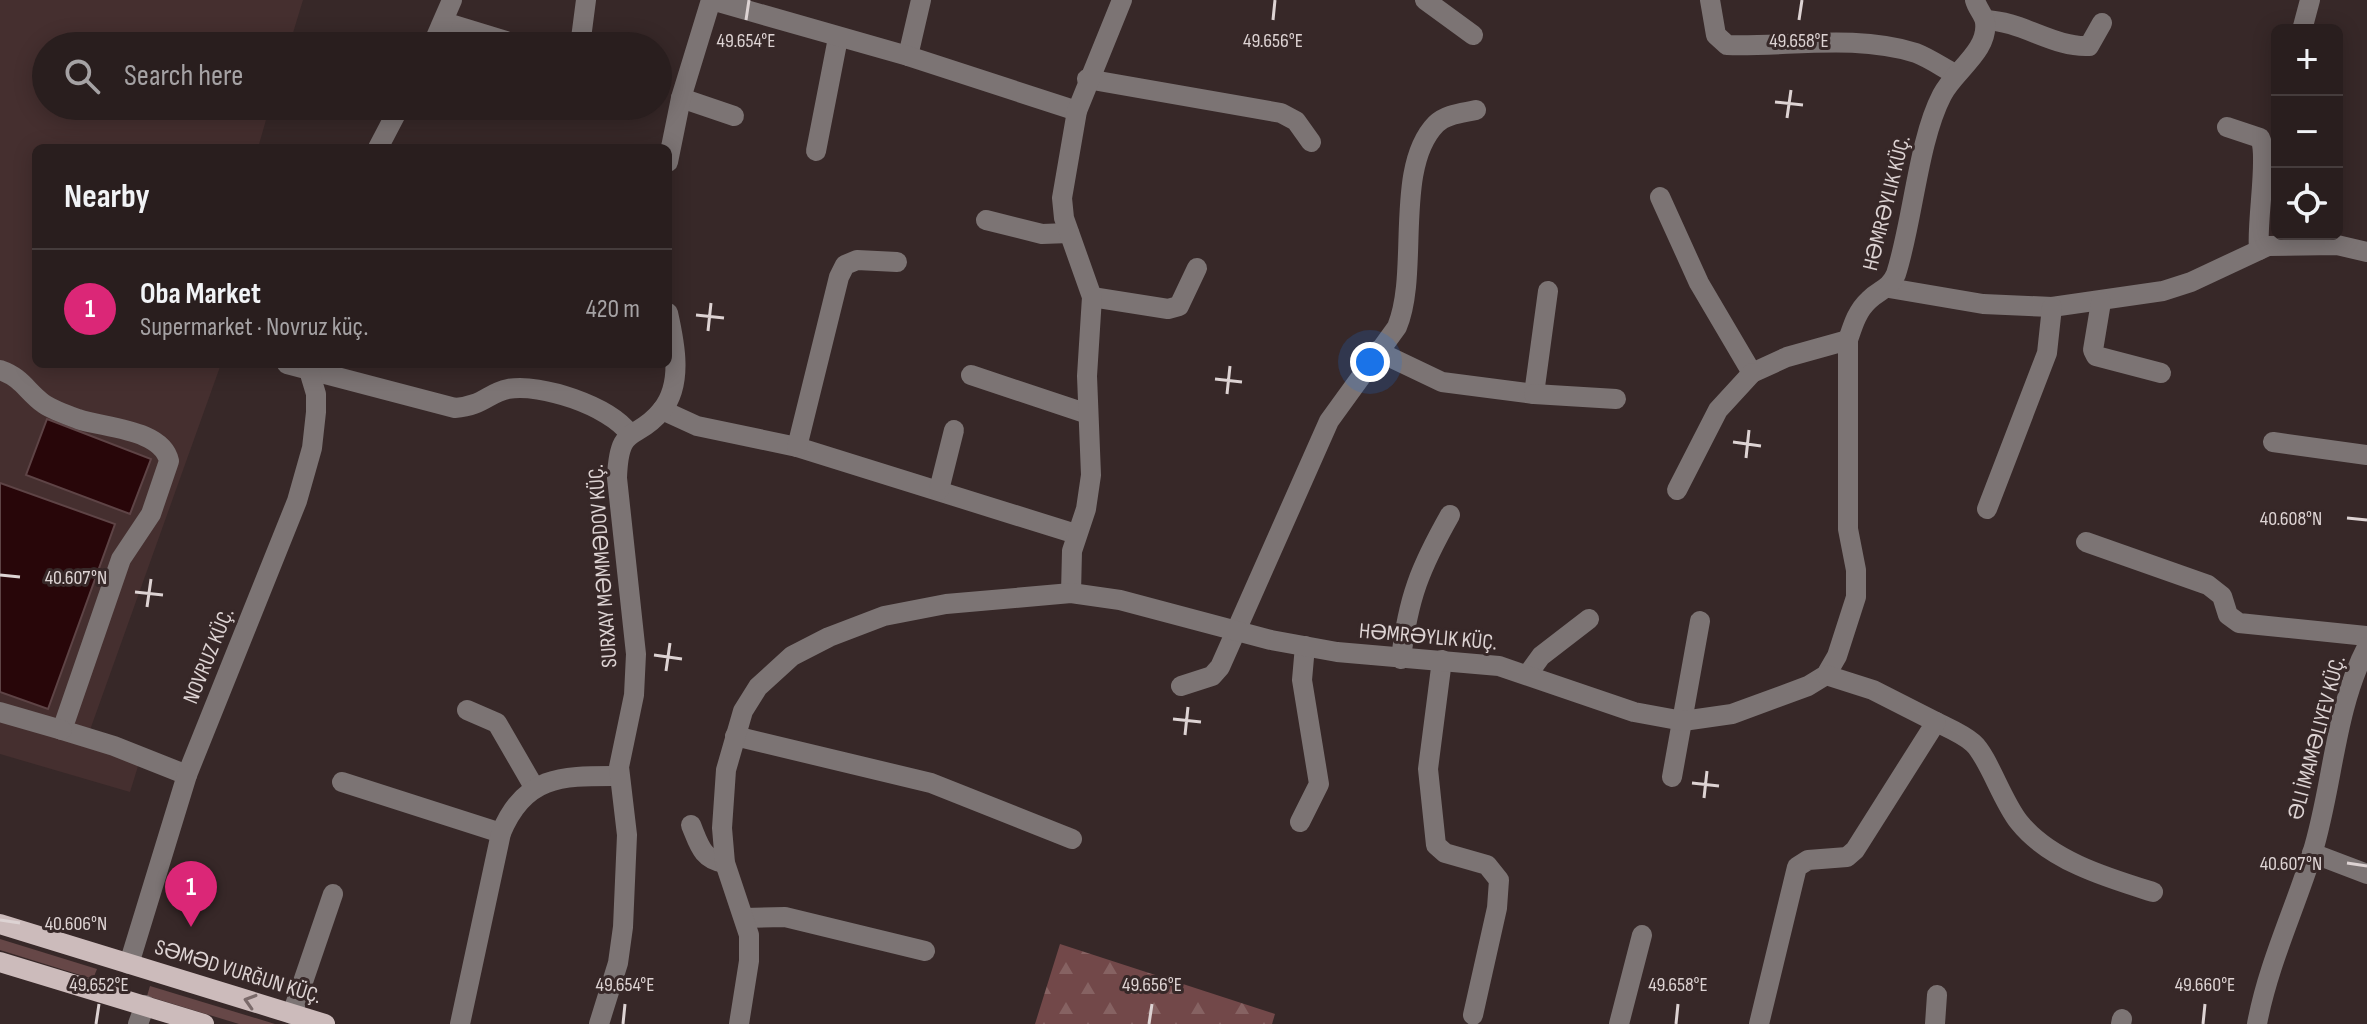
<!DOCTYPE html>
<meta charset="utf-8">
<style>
:root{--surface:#291e1e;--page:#352b2b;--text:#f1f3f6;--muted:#a5a2a4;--line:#453c3c;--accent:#db2777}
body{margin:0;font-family:"Sofia Sans Condensed",sans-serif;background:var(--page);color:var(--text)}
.controls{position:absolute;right:24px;top:24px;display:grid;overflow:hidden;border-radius:12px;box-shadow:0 4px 20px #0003}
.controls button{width:72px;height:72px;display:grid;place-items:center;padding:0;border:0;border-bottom:2px solid var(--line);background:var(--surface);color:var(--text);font:40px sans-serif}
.you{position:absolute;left:1370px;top:362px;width:28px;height:28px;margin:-20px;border:6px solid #fff;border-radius:50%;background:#1a73e8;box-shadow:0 0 0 12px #1a73e833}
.badge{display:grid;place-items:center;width:52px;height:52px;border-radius:50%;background:var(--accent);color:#fff;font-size:26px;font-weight:700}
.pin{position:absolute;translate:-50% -66px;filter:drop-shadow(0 2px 4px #0008)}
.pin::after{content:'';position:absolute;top:42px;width:28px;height:24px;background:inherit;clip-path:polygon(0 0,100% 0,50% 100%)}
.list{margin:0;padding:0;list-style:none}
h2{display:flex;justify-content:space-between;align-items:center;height:104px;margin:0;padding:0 32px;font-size:34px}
h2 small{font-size:26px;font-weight:400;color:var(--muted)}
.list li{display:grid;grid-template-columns:52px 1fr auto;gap:24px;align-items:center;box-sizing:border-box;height:120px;padding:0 32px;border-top:2px solid var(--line)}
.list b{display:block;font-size:30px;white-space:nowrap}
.list p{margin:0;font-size:26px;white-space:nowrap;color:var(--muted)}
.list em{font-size:26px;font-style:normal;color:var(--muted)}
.icon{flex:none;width:44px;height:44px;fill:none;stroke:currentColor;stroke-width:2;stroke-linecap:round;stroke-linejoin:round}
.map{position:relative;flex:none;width:2367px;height:1024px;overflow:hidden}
.search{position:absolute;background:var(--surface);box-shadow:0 4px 20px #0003;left:32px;top:32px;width:640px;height:88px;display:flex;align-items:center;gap:20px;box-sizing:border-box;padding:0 28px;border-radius:44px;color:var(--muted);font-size:30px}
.panel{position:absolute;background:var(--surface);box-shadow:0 4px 20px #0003;left:32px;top:144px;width:640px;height:224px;border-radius:12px}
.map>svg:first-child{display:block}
.built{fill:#452f2f}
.green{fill:#664747}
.forest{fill:url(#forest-firs)}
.water{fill:#280609;stroke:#5e4446;stroke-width:2}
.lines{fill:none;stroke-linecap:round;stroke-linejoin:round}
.minor{stroke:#7c7474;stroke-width:20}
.major{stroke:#cbb;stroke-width:20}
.oneway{stroke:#7a6a6a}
.ticks{fill:none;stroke:#ddd3d3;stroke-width:3}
.labels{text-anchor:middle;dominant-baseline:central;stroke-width:6;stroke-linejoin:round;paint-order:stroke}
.street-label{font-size:22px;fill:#ddd3d3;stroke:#372828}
.ticks-label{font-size:20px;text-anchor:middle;fill:#ddd3d3;stroke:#372828;stroke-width:6;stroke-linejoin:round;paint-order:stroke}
</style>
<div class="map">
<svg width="2367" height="1024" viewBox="0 0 2367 1024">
<defs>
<pattern id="forest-firs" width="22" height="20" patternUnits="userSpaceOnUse" patternTransform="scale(2)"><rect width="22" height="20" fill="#724849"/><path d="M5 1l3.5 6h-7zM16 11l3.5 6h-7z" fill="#866262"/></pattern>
</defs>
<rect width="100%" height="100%" fill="#372828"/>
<!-- built -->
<path class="built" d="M0 0H303L289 46H46V106H270L258 148H36V364H221L85 744 139 763 130 792 0 754Z"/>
<!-- green -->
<g class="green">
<path d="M0 939 97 969 93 979 0 950Z"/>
<path d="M150 986 275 1024H239L147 996Z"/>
</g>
<!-- forest -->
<path class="forest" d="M1060 944 1275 1014 1272 1024H1035Z"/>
<!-- water -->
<g class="water">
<path d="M47 419 151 459 130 514 26 475Z"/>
<path d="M0 483 115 524 48 709 0 692Z"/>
</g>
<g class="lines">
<!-- minor -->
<g class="minor">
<path d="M1425 0 1473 35"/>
<path d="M1710 0 1716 35 1727 45C1789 47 1855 34 1916 53 1929 58 1942 67 1955 74"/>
<path d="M1985 20C2022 21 2054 48 2089 46L2102 23"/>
<path d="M444 22 522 46"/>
<path d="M2302 30 2310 0"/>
<path d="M432 46 452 0"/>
<path d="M580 46 586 0"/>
<path d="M908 56 921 0"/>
<path d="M1087 79 1281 113 1296 121 1311 142"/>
<path d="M681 98 734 116"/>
<path d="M2227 127 2260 138C2269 155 2256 223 2259 250"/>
<path d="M378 148 400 106"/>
<path d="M816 151 838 38"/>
<path d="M668 162 681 98 711 0 908 56 1077 111"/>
<path d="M1660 197 1699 283 1752 373 1787 357 1848 340"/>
<path d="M986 220 1042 234 1069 233"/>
<path d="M1889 288 1983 304 2052 307 2163 291 2191 282 2268 246 2337 245 2367 252"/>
<path d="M1092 297 1168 309 1179 306 1197 268"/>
<path d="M2101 302 2093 350 2096 356 2161 373"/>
<path d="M1377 351 1442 382 1534 394 1548 291"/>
<path d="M287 364 455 408C483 406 488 393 508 389 541 383 609 406 629 433"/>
<path d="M0 370C23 378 26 391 44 404 53 410 67 415 78 419 104 428 162 429 169 461L151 514 121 559 62 730 114 746 187 775"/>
<path d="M971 375 1088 414"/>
<path d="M1534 394 1616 399"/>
<path d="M662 410 697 426 797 447 1076 534"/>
<path d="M2273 442 2367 455"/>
<path d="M797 447 839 277 845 265 857 260 897 262"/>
<path d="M939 490 954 430"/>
<path d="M1677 490 1718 410 1752 373"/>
<path d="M1987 509 2047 353 2052 307"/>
<path d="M2086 542 2208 585 2222 596 2228 615 2239 623 2367 636"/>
<path d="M1071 593 1072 551 1086 509 1091 475 1087 376 1092 297 1064 218 1062 198 1077 111 1122 0"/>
<path d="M1401 659C1408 598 1420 568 1450 515"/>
<path d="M1442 660 1428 769 1436 845 1445 853 1487 865 1499 880 1497 908 1473 1015"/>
<path d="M1528 674 1541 656 1589 619"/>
<path d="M1181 686 1212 676 1220 667 1329 421 1397 327C1420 272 1393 168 1436 124 1446 114 1463 113 1476 110"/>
<path d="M467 710 497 723 534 787"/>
<path d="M0 712 62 730"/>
<path d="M1936 722C1948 728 1963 734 1973 743 1988 756 2002 801 2019 822 2050 861 2108 878 2153 892"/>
<path d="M735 736 931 783 1072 839"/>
<path d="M1672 777 1700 621"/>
<path d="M342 782 501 833"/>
<path d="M1300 822 1319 784 1302 680 1305 646"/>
<path d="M691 825C699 844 702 860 725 863"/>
<path d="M2312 853 2367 874"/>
<path d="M744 918 785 917 925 951"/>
<path d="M129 964 187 775 297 501 312 448 316 412V394L307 364"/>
<path d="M292 1014 333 894"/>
<path d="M138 1024 145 1005"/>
<path d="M460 1024 501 833C525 774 563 776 619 776"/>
<path d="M599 1024 618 963 623 927 627 835 619 767 634 695 636 654 617 478C619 421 636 443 662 410 683 384 675 344 668 313"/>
<path d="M739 1024 749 961V935L725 863 722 828 726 770 743 711 758 687 792 656 829 637 884 616 946 604 1071 593 1120 600 1271 640 1337 652 1499 666 1634 712 1683 721 1732 714 1808 686 1826 675 1837 656 1856 597V570L1848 529V340C1853 325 1857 311 1869 300 1880 289 1889 290 1896 274 1913 221 1918 141 1942 95 1954 71 1989 51 1985 22 1984 15 1977 8 1975 0"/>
<path d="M1619 1024 1642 935"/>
<path d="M1759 1024 1797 867 1808 860 1847 857 1855 850 1936 722 1873 690 1826 675"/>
<path d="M1935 1024 1937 995"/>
<path d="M2121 1024 2122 1019"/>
<path d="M2257 1024C2268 965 2294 911 2312 854 2333 787 2334 710 2367 647"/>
</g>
<!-- major -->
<g class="major">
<path d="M0 924 325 1024"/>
<path d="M0 962 204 1024"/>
</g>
</g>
<!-- one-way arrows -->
<defs><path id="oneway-chevron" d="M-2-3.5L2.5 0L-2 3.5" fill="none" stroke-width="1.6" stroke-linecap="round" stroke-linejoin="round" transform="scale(2)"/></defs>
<use class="oneway" href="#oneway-chevron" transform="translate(250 1001) rotate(-163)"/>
<!-- ticks -->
<path class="ticks" d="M746 20 749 0M1273 20 1275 0M1799 20 1802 0M1775 102 1803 105M1787 118 1791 90M696 315 724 318M708 331 711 303M1215 379 1242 382M1227 394 1230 366M1733 442 1761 446M1746 458 1749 430M2347 518 2367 520M0 575 20 577M135 592 163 595M147 607 151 579M654 655 682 659M666 671 670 643M1173 719 1201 722M1185 735 1188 707M1692 783 1719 786M1704 798 1707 771M2347 863 2367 866M0 920 20 923M96 1024 99 1004M623 1024 625 1004M1149 1024 1152 1004M1676 1024 1678 1004M2203 1024 2205 1004"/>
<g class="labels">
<!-- street labels -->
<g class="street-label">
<text transform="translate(1887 203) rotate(-76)">HƏMRƏYLIK KÜÇ.</text>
<text transform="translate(603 566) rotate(-94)">SURXAY MƏMMƏDOV KÜÇ.</text>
<text transform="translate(1428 637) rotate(5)">HƏMRƏYLIK KÜÇ.</text>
<text transform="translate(209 656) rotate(-68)">NOVRUZ KÜÇ.</text>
<text transform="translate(2317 738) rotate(-75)">ƏLI İMAMƏLIYEV KÜÇ.</text>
<text transform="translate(238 972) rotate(17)">SƏMƏD VURĞUN KÜÇ.</text>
</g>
</g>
<g class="ticks-label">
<text x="746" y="47">49.654°E</text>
<text x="1273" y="47">49.656°E</text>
<text x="1799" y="47">49.658°E</text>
<text x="2291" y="525">40.608°N</text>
<text x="76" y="584">40.607°N</text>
<text x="2291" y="870">40.607°N</text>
<text x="76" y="930">40.606°N</text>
<text x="99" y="991">49.652°E</text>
<text x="625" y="991">49.654°E</text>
<text x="1152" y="991">49.656°E</text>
<text x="1678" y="991">49.658°E</text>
<text x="2205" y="991">49.660°E</text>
</g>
</svg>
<div class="controls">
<button>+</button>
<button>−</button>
<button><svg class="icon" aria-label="locate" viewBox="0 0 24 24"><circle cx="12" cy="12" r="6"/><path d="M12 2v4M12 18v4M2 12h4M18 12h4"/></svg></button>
</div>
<div class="you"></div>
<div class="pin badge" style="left:191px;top:927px">1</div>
<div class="search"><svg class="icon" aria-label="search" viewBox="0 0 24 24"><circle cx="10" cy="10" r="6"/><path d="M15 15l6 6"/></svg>Search here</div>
<section class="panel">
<h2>Nearby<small></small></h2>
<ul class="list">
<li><span class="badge">1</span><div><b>Oba Market</b><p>Supermarket · Novruz küç.</p></div><em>420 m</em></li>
</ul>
</section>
</div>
